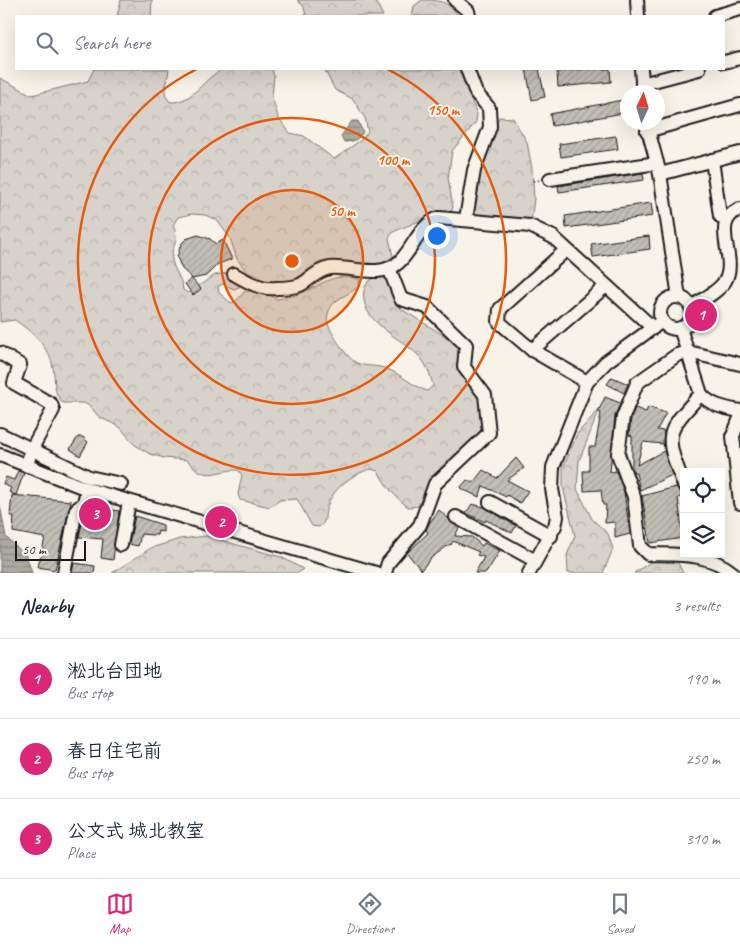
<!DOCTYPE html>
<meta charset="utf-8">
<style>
:root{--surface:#fff;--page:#f6f6f7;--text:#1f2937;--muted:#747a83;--line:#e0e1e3;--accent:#db2777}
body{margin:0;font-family:Caveat,"Klee One",sans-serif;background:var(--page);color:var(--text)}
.controls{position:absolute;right:15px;bottom:15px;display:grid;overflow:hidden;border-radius:0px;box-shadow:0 5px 20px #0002}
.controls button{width:45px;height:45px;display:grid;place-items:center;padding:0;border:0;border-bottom:1px solid var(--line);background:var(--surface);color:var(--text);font:25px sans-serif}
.compass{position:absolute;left:620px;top:85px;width:45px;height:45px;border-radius:50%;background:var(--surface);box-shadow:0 5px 20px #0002;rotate:4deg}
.scale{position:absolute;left:15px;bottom:12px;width:71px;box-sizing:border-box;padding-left:5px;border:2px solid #1c1c1c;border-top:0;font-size:14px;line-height:18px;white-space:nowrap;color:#1c1c1c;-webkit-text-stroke:4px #f7f3e8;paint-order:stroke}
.you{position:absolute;left:436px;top:235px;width:18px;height:18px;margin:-12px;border:4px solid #fff;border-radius:50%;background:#1a73e8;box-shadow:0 0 0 8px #1a73e833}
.badge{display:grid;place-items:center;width:32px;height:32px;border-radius:50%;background:var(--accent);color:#fff;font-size:16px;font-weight:700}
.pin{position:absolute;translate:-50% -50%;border:2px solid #fff;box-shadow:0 1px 5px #0006}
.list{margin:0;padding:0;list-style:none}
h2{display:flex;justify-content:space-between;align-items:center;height:65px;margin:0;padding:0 20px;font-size:21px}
h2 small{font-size:16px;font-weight:400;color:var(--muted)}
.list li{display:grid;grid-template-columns:32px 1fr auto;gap:15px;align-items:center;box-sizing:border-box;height:80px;padding:0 20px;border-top:1px solid var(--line)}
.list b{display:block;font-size:19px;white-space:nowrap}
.list p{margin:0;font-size:16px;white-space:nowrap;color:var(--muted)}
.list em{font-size:16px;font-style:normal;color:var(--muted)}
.icon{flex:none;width:28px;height:28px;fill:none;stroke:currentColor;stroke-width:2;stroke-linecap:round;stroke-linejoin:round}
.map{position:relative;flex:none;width:740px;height:573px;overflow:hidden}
.search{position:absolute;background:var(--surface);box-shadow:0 5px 20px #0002;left:15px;right:15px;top:15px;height:55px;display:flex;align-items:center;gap:12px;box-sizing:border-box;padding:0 18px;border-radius:0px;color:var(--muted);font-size:19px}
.sheet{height:305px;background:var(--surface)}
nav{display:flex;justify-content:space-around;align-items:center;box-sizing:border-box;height:70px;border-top:1px solid var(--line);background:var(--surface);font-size:14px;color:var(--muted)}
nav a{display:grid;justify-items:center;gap:2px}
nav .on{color:var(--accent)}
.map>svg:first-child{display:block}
.forest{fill:url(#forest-crowns);stroke:#7a7874}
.water{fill:url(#water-rules);stroke:#72716c}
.building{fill:url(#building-hatch);stroke:#1c1c1c}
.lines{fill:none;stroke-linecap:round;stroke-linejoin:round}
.minor-casing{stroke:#1c1c1c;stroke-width:16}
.path{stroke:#1c1c1c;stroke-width:2;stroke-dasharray:1 4;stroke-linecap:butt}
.minor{stroke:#f7f3e8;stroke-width:12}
.ring{fill:none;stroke:#e8590c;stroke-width:2.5}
.centre{fill:#e8590c;stroke:#f7f3e8;stroke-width:2.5}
.ring-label{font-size:15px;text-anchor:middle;font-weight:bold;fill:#e8590c;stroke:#f7f3e8;stroke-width:4;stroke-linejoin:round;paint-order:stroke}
</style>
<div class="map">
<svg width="740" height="573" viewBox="0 0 740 573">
<defs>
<pattern id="forest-crowns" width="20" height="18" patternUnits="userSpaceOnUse" patternTransform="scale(1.25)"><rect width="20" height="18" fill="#d7d3cb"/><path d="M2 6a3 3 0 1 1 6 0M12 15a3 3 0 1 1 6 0" fill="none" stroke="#b8b5ae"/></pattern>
<pattern id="water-rules" width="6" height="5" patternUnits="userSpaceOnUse" patternTransform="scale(1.25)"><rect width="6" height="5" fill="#aca9a2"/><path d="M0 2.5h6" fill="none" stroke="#8b8983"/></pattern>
<pattern id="building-hatch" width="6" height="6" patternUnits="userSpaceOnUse" patternTransform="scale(1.25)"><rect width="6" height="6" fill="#c0beb5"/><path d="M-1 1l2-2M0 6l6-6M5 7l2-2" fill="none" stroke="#a4a39b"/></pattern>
</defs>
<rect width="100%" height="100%" fill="#f7f3e8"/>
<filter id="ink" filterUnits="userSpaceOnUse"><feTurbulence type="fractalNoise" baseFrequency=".02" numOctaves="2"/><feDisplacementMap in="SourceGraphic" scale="10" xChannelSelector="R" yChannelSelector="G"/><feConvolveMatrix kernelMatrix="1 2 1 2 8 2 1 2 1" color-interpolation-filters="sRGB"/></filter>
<g filter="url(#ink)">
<!-- forest -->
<g class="forest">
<path d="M121 0H152L151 16H117Z"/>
<path d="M297 0H375L383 16H306L304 7Z"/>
<path d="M422 0C438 0 449 1 458 16H412L414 6Z"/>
<path d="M94 69H169L165 95 170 102C195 103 203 76 225 69 236 66 260 69 272 69L274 76 272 97 278 117 290 133 304 136 334 159 361 140 368 132 365 118 353 99 335 90 324 69H459L477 114 476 122 452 151 448 178 453 208 451 211 440 212 393 232 389 238 393 256 382 264 360 265 293 284 268 282 247 272 237 259 230 238 217 220 205 215 192 214 178 217 173 225C181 244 170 245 172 260 174 271 182 278 183 290L188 293 215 275 228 273 239 282V287L234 289 222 284 218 287 219 293 231 303 236 301 245 291H262L277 299C285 297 296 296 304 292 324 283 336 272 359 279L360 285C353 293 338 297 332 305 329 310 326 317 328 323 330 332 348 360 357 363 365 367 378 365 387 369 401 374 412 386 427 391L433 386C431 375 426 363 418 355 399 336 359 322 364 290 366 280 376 276 385 276L391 283 401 309 458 344 478 392 483 422 481 434 419 506 408 507C396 498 385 485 378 471L371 469C352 474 331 489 326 510 324 518 327 521 319 527L312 526 297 499 280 500 270 507 240 500 238 494 242 475 238 470C213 470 207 483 187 460L164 458 150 454 135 445 120 427 99 417 91 407 84 403H63C52 392 56 382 53 367 49 347 31 331 15 320L0 322V78L32 95 88 81Z"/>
<path d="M499 117 513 118 527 142 532 169 534 199 531 222 475 215 473 212 482 166Z"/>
<path d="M600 408 579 461 577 489 592 519 608 534 613 549 603 573H568L567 555 575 536 563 487V468L577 434Z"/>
<path d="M206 536 281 557 303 569 298 573H112L151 548 180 539Z"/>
<path d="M654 560 677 561 683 573H634Z"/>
</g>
<!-- water -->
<g class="water">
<path d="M352 121H358L363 132C358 140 353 142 344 142L341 136Z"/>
<path d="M0 505 6 537 26 555 32 573H0Z"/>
</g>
<!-- building -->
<g class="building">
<path d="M526 69H539L545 97 532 100Z"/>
<path d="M586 69H610L611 82 558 87 557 72Z"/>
<path d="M628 99V112L552 126 550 114Z"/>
<path d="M616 136 618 149 561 157 559 144Z"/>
<path d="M643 173 644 180 559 192 558 186Z"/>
<path d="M651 203 653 216 566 228 565 216Z"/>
<path d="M198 235 210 239 216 244 223 240 232 259 218 264 206 276 192 279 201 289 193 295 185 284 192 278 182 269 177 257 181 244 186 239Z"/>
<path d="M649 236 650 249 593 257 591 244Z"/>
<path d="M612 377 628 384 624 393 607 384Z"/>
<path d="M605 397 620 403 615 416 610 472 616 471 624 492 630 534 615 538V522L605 523 606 505H603L601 490 584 491 583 471H589V447H595L601 413 598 412Z"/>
<path d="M648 407 666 413 657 430 664 431 663 444 643 442 637 465 664 451 672 475 640 490 636 473H634L632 467V436L629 435 631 419 635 408 646 412Z"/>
<path d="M78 437H83L88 442 80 456 70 449Z"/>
<path d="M516 458 524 468 507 480 528 491 520 503 507 495 506 497 483 486 479 497 460 488 467 480 473 483 483 470 497 478Z"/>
<path d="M18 471 24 473 16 495 9 492 11 488 3 484 6 477 14 480Z"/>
<path d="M676 487 681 492V497L678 498 683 538 650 543 642 496Z"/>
<path d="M12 495 71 501 55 570 38 567 45 538 13 532 14 516H10Z"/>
<path d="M472 504 484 507 516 526 512 533 486 520 485 522 466 513Z"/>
<path d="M91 507 119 511 113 560 101 558 103 539 79 537 83 519H85V513Z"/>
<path d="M439 510 459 528 455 536 472 537 482 546 484 543 500 551 486 573H475L484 557 477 555 479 552 453 541 451 545 450 544 431 558 421 570 407 553 428 533 426 530 430 522Z"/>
<path d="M135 516 163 525V532L158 531 157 535H152L141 534 138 546 129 544Z"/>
<path d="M74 563 95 566 94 573H72Z"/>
</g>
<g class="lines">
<!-- minor casing -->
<g class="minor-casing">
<g id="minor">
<path d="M455 0 468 11 469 16"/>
<path d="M637 0 638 16"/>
<path d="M715 16 740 9"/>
<path d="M724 62 740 58"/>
<path d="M641 69 643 92"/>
<path d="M642 84 699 69"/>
<path d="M646 122 660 174 679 297"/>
<path d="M647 131 740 105"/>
<path d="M712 160 720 216 727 220"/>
<path d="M660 174 740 153"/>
<path d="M550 179 657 163"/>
<path d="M466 219 474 170 490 127 489 108 476 93 467 69"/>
<path d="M566 250 500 309 499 322 532 350 587 382"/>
<path d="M234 274C248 282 261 290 277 288 284 288 294 287 300 285 311 279 317 270 330 268 351 266 380 279 398 263 413 250 419 225 439 218L530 226 553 237 653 328"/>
<circle cx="676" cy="313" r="16"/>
<path d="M691 307C702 300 718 292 725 281 739 258 708 222 740 209"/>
<path d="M680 328 701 394C711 406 725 408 740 411"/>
<path d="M532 350 606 286"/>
<path d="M0 353 20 365 14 383 51 404 53 410 31 450 27 466"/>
<path d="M740 418 733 436 740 503"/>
<path d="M0 434 89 477 121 484"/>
<path d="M0 455 87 489 376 573"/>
<path d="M684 485C664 434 664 434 701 394"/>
<path d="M490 502 551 536"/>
<path d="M456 517 534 560"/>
<path d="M121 545 129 502"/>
<path d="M64 573 76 510 84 503 87 489"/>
<path d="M385 573 388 563 420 525 435 484 489 433 485 395 464 367 466 345 427 307 401 299 389 268"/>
<path d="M529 573 555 526 557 517 552 489 553 467 587 382 606 362 662 321"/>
<path d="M733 573C707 552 679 555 648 554L640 546 634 497 618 454 623 417 637 383 677 355 688 352 740 364"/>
</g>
</g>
<!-- path -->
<path class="path" d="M533 181 540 180"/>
<!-- minor -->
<use href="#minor" class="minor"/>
</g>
</g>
<!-- distance rings -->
<circle cx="292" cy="261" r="71" fill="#e8590c" fill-opacity=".12"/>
<g class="ring">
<circle cx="292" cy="261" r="71"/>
<circle cx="292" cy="261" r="143"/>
<path d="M387 69A214 214 0 1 1 197 69"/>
</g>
<circle cx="292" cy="261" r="8" class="centre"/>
<g class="ring-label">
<text x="443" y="115">150 m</text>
<text x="393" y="165">100 m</text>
<text x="342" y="216">50 m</text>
</g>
</svg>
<div class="controls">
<button><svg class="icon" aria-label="locate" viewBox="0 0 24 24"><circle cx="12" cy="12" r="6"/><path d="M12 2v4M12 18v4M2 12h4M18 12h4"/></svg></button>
<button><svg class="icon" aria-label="layers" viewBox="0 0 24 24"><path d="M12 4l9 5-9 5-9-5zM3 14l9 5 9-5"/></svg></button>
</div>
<svg class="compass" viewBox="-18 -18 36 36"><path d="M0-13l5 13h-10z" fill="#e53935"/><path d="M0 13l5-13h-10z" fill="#747a83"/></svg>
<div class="scale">50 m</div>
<div class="you"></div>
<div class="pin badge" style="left:701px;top:315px">1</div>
<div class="pin badge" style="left:221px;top:522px">2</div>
<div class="pin badge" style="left:95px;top:514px">3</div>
<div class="search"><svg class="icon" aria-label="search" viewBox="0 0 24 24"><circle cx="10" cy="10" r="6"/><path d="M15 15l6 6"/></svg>Search here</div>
</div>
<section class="sheet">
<h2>Nearby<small>3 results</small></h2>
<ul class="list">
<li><span class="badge">1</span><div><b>淞北台団地</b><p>Bus stop</p></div><em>190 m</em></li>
<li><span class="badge">2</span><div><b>春日住宅前</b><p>Bus stop</p></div><em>250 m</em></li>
<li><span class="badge">3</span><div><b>公文式 城北教室</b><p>Place</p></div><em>310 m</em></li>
</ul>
</section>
<nav>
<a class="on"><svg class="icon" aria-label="map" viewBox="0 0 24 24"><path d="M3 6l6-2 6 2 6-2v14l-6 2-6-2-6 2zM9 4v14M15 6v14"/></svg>Map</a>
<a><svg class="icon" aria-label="directions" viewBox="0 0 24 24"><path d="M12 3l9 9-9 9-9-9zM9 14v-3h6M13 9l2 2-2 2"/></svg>Directions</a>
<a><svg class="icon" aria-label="saved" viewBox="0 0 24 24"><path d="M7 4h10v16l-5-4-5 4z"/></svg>Saved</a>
</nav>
